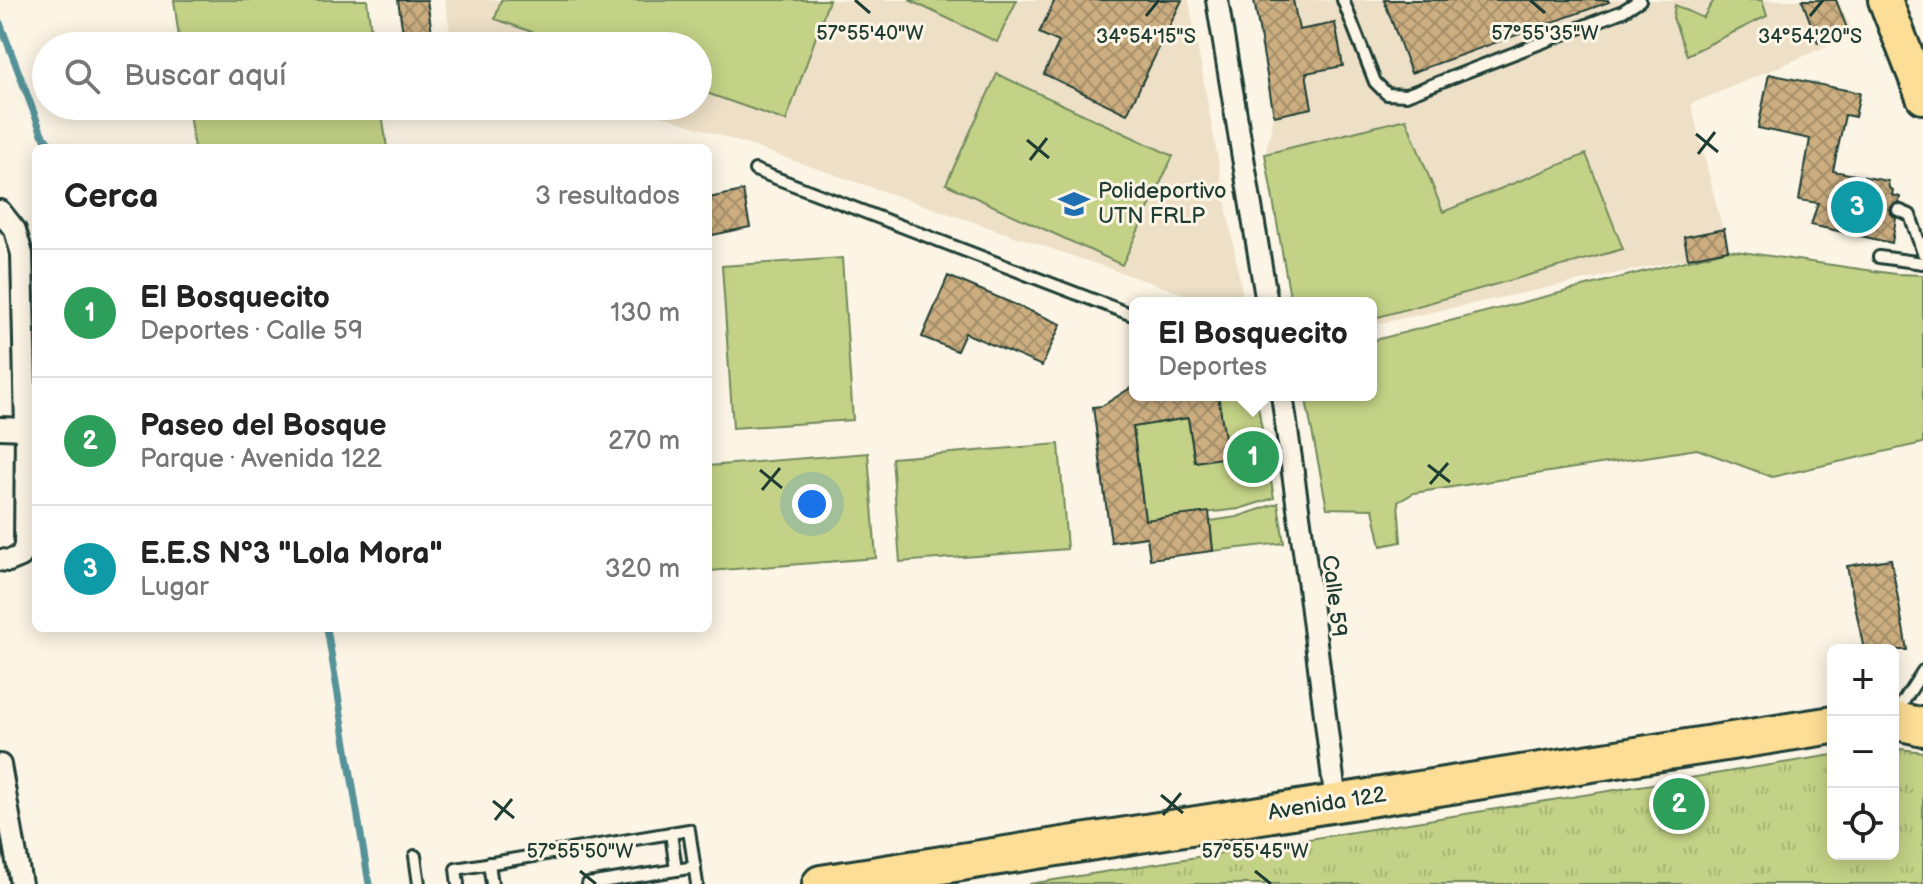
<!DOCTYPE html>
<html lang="es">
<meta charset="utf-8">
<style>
:root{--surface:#fff;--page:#f2f2f2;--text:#222;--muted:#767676;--line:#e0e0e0;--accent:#1f6fb2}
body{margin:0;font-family:"Balsamiq Sans",sans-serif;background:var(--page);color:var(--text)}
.controls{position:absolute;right:24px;bottom:24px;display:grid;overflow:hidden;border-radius:12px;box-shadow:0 4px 20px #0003}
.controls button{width:72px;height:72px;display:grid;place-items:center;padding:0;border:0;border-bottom:2px solid var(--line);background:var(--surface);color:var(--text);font:40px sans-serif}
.you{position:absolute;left:812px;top:504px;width:28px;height:28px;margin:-20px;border:6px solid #fff;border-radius:50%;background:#1a73e8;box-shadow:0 0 0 12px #1a73e833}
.badge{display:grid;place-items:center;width:52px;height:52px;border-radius:50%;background:var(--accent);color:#fff;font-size:26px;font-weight:700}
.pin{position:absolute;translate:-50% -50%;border:4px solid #fff;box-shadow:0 2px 8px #0006}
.popup{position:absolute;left:1129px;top:297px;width:248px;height:104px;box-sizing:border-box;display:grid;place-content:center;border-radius:12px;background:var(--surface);filter:drop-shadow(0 2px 6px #0005);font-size:26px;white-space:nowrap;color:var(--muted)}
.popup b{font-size:30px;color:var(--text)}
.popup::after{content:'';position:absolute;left:50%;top:100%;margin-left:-16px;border:16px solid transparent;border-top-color:var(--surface)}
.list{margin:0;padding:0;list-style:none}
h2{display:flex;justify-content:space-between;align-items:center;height:104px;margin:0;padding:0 32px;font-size:34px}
h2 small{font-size:26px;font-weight:400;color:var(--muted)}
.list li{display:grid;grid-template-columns:52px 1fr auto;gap:24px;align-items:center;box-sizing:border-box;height:128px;padding:0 32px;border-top:2px solid var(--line)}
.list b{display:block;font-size:30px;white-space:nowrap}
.list p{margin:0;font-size:26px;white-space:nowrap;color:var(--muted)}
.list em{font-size:26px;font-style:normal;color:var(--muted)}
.icon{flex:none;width:44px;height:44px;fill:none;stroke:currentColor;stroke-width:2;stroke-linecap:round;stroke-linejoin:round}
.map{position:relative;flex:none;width:1923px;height:884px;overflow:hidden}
.search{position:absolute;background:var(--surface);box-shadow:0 4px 20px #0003;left:32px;top:32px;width:680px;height:88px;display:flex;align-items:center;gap:20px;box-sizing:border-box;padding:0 28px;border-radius:44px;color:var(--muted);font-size:30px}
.panel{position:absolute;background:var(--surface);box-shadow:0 4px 20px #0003;left:32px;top:144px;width:680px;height:488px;border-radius:12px}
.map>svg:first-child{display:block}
.built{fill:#eee0c7}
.grass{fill:#c3d286;stroke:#71885d;stroke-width:2}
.park{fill:url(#park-tufts);stroke:#71885d;stroke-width:2}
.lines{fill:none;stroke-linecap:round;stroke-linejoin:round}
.stream{stroke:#579299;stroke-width:7}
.building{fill:url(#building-cross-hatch);stroke:#1f3d34;stroke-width:2}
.lane-casing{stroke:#1f3d34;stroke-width:16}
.street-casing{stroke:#1f3d34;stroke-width:26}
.primary-casing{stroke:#1f3d34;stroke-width:38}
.highway-casing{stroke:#1f3d34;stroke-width:42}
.lane{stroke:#fcf5e5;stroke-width:10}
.street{stroke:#fcf5e5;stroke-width:20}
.primary{stroke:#fdde96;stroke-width:32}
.highway{stroke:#fdde96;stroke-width:36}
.ticks{fill:none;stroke:#1f3d34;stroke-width:3}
.labels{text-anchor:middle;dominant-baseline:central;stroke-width:6;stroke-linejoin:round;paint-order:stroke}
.poi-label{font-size:22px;fill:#1f3d34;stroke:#fcf5e5;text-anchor:start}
.street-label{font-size:22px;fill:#1f3d34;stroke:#fcf5e5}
.ticks-label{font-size:20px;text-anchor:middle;fill:#1f3d34;stroke:#fcf5e5;stroke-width:6;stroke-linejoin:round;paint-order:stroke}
</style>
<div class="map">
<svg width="1923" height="884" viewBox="0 0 1923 884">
<defs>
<pattern id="park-tufts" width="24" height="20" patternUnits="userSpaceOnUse" patternTransform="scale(2)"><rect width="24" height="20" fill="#c3d286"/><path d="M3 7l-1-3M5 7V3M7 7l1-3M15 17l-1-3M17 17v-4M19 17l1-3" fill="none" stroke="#a7b574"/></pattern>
<pattern id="building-cross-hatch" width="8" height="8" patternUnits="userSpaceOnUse" patternTransform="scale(2)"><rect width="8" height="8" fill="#ccae80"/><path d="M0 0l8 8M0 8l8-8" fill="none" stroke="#a58f6a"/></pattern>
</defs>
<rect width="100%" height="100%" fill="#fcf5e5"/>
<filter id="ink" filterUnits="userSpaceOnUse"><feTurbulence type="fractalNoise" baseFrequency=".0125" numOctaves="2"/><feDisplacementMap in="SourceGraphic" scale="16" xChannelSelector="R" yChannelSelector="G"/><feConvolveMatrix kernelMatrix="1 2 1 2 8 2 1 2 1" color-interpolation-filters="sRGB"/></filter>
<g filter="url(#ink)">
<!-- built -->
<g class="built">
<path d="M445 0H1189L1244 303H1210L634 106H698V46H459L452 44Z"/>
<path d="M1254 0H1838L1854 35 1691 104 1728 250 1371 325V303H1291L1265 154 1274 116Z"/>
</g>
<!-- grass -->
<g class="grass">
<path d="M174 0H367L373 46H180Z"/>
<path d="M501 0H829L786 121 698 90V46H572L495 19Z"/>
<path d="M909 0H1017L997 42Z"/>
<path d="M1714 0H1762L1767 16 1687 55 1673 18 1675 5 1703 18Z"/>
<path d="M997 74 1173 156 1122 265 946 184Z"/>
<path d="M188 106H381L387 148H194Z"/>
<path d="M1406 119 1443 212 1586 154 1623 249 1371 319V303H1291L1265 154Z"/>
<path d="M1728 250 1895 274 1923 275V443L1772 477 1697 449 1414 493 1398 502 1401 542 1381 546 1373 509 1327 508 1305 395H1371V341Z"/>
<path d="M842 258 853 420 733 428 722 266Z"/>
<path d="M1218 395H1250L1257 400 1274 498 1239 509 1145 520 1133 427 1188 418 1195 462Z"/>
<path d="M1059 444 1067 549 900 562 892 458Z"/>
<path d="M868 453 876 558 710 571 708 466Z"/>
<path d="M1278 503 1284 543 1213 551 1210 521 1237 517Z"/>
</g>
<!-- park -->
<path class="park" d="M1893 748 1923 752V884H1029L1833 755V854H1893Z"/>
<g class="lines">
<!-- stream -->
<g class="stream">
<path d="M0 23 42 134 53 148"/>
<path d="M327 628 369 884"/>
</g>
</g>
<!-- building -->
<g class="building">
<path d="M398 0H427L434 46H405Z"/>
<path d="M1055 0H1182L1127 114 1044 74 1059 42 1039 33Z"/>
<path d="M1254 0H1293L1299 30 1335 23 1343 66 1306 73 1312 108 1274 116Z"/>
<path d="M1384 0H1608L1609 2 1411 73Z"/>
<path d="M1802 0H1836L1848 31 1818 43Z"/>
<path d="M1769 74 1860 93 1855 117 1845 115 1833 171 1888 181 1889 188 1893 190 1892 195 1900 197 1899 202 1890 208 1891 214 1896 218 1892 243 1811 225 1818 203 1799 200 1810 139 1758 128Z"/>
<path d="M743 191 750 227 708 236V198Z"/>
<path d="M1724 229 1728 250 1688 258 1684 237Z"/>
<path d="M948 276 1061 324 1042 366 965 333 957 351 922 337Z"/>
<path d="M1135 385V395H1218L1228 457 1195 462 1188 418 1133 427 1145 520 1209 512 1213 551 1150 559 1147 537 1111 542 1093 407 1102 406Z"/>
<path d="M1891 559 1907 650H1864L1847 566Z"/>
</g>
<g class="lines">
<!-- lane casing -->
<g class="lane-casing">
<g id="lane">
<path d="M1343 0 1375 82 1387 94 1406 95 1623 11 1640 0"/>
<path d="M755 170 1135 316"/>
<path d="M1898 210 1910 215 1923 253"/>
<path d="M1879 257 1923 263"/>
<path d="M1896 713 1923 671"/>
<path d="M671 833 676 870"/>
<path d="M415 856 419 884"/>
<path d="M489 863 492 884"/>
<path d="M458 884 456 869 689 830 697 884"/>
<path d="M588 884 695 867"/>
</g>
</g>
<!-- street casing -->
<g class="street-casing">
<g id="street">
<path d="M1217 0 1267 303"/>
<path d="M0 211 15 230 22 254 26 429 25 546 21 556 9 561 0 560"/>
<path d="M1282 395 1308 579 1336 803"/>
<path d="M0 428 26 429"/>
<path d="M0 765 21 884"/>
</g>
</g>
<!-- primary casing -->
<g class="primary-casing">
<path id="primary" d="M1885 0 1923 97"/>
</g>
<!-- highway casing -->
<g class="highway-casing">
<g id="highway">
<path d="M1893 720 1923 727"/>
<path d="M821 884 1833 725"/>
</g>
</g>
<!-- lane -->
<use href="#lane" class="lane"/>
<!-- street -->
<use href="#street" class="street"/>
<!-- primary -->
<use href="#primary" class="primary"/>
<!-- highway -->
<use href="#highway" class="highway"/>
</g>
</g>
<!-- ticks -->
<path class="ticks" d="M855 0 870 13M1530 0 1545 13M1146 16 1159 0M1810 16 1823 0M1696 134 1718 152M1027 140 1049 158M1698 154 1715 132M1030 160 1047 138M1428 465 1450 482M760 470 782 488M1430 484 1448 463M762 490 780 468M1161 795 1183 813M493 801 514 818M1163 815 1181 793M495 820 512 799M580 871 596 884M1255 871 1271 884"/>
<!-- icons -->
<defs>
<g id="university-bare" transform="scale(2.4)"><path d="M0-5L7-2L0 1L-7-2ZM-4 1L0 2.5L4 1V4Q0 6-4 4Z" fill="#1f6fb2" stroke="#fcf5e5" stroke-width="2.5" paint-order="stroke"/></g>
</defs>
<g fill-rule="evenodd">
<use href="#university-bare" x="1074" y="204"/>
</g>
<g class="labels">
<!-- poi labels -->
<g class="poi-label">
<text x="1098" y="191">Polideportivo<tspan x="1098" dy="25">UTN FRLP</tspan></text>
</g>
<!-- street labels -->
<g class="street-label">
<text transform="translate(1334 596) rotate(83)">Calle 59</text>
<text transform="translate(1327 804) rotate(-9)">Avenida 122</text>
</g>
</g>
<g class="ticks-label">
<text x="870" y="40">57°55'40"W</text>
<text x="1545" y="40">57°55'35"W</text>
<text x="1146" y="43">34°54'15"S</text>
<text x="1810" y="43">34°54'20"S</text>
<text x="580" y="858">57°55'50"W</text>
<text x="1255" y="858">57°55'45"W</text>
</g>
</svg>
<div class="controls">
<button>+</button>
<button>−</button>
<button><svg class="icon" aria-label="locate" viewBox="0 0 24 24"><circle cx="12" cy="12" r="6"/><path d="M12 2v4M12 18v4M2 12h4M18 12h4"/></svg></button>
</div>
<div class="you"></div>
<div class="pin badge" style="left:1253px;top:457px;background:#2e9e5b">1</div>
<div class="popup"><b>El Bosquecito</b>Deportes</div>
<div class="pin badge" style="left:1679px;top:804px;background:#2e9e5b">2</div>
<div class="pin badge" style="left:1857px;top:207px;background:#0f9aa8">3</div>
<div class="search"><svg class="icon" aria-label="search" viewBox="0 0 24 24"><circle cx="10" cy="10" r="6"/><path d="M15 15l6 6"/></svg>Buscar aquí</div>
<section class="panel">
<h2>Cerca<small>3 resultados</small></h2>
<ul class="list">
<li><span class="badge" style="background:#2e9e5b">1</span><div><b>El Bosquecito</b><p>Deportes · Calle 59</p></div><em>130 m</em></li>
<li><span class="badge" style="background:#2e9e5b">2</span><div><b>Paseo del Bosque</b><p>Parque · Avenida 122</p></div><em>270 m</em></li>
<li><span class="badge" style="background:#0f9aa8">3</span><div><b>E.E.S Nº3 &quot;Lola Mora&quot;</b><p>Lugar</p></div><em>320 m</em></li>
</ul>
</section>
</div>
